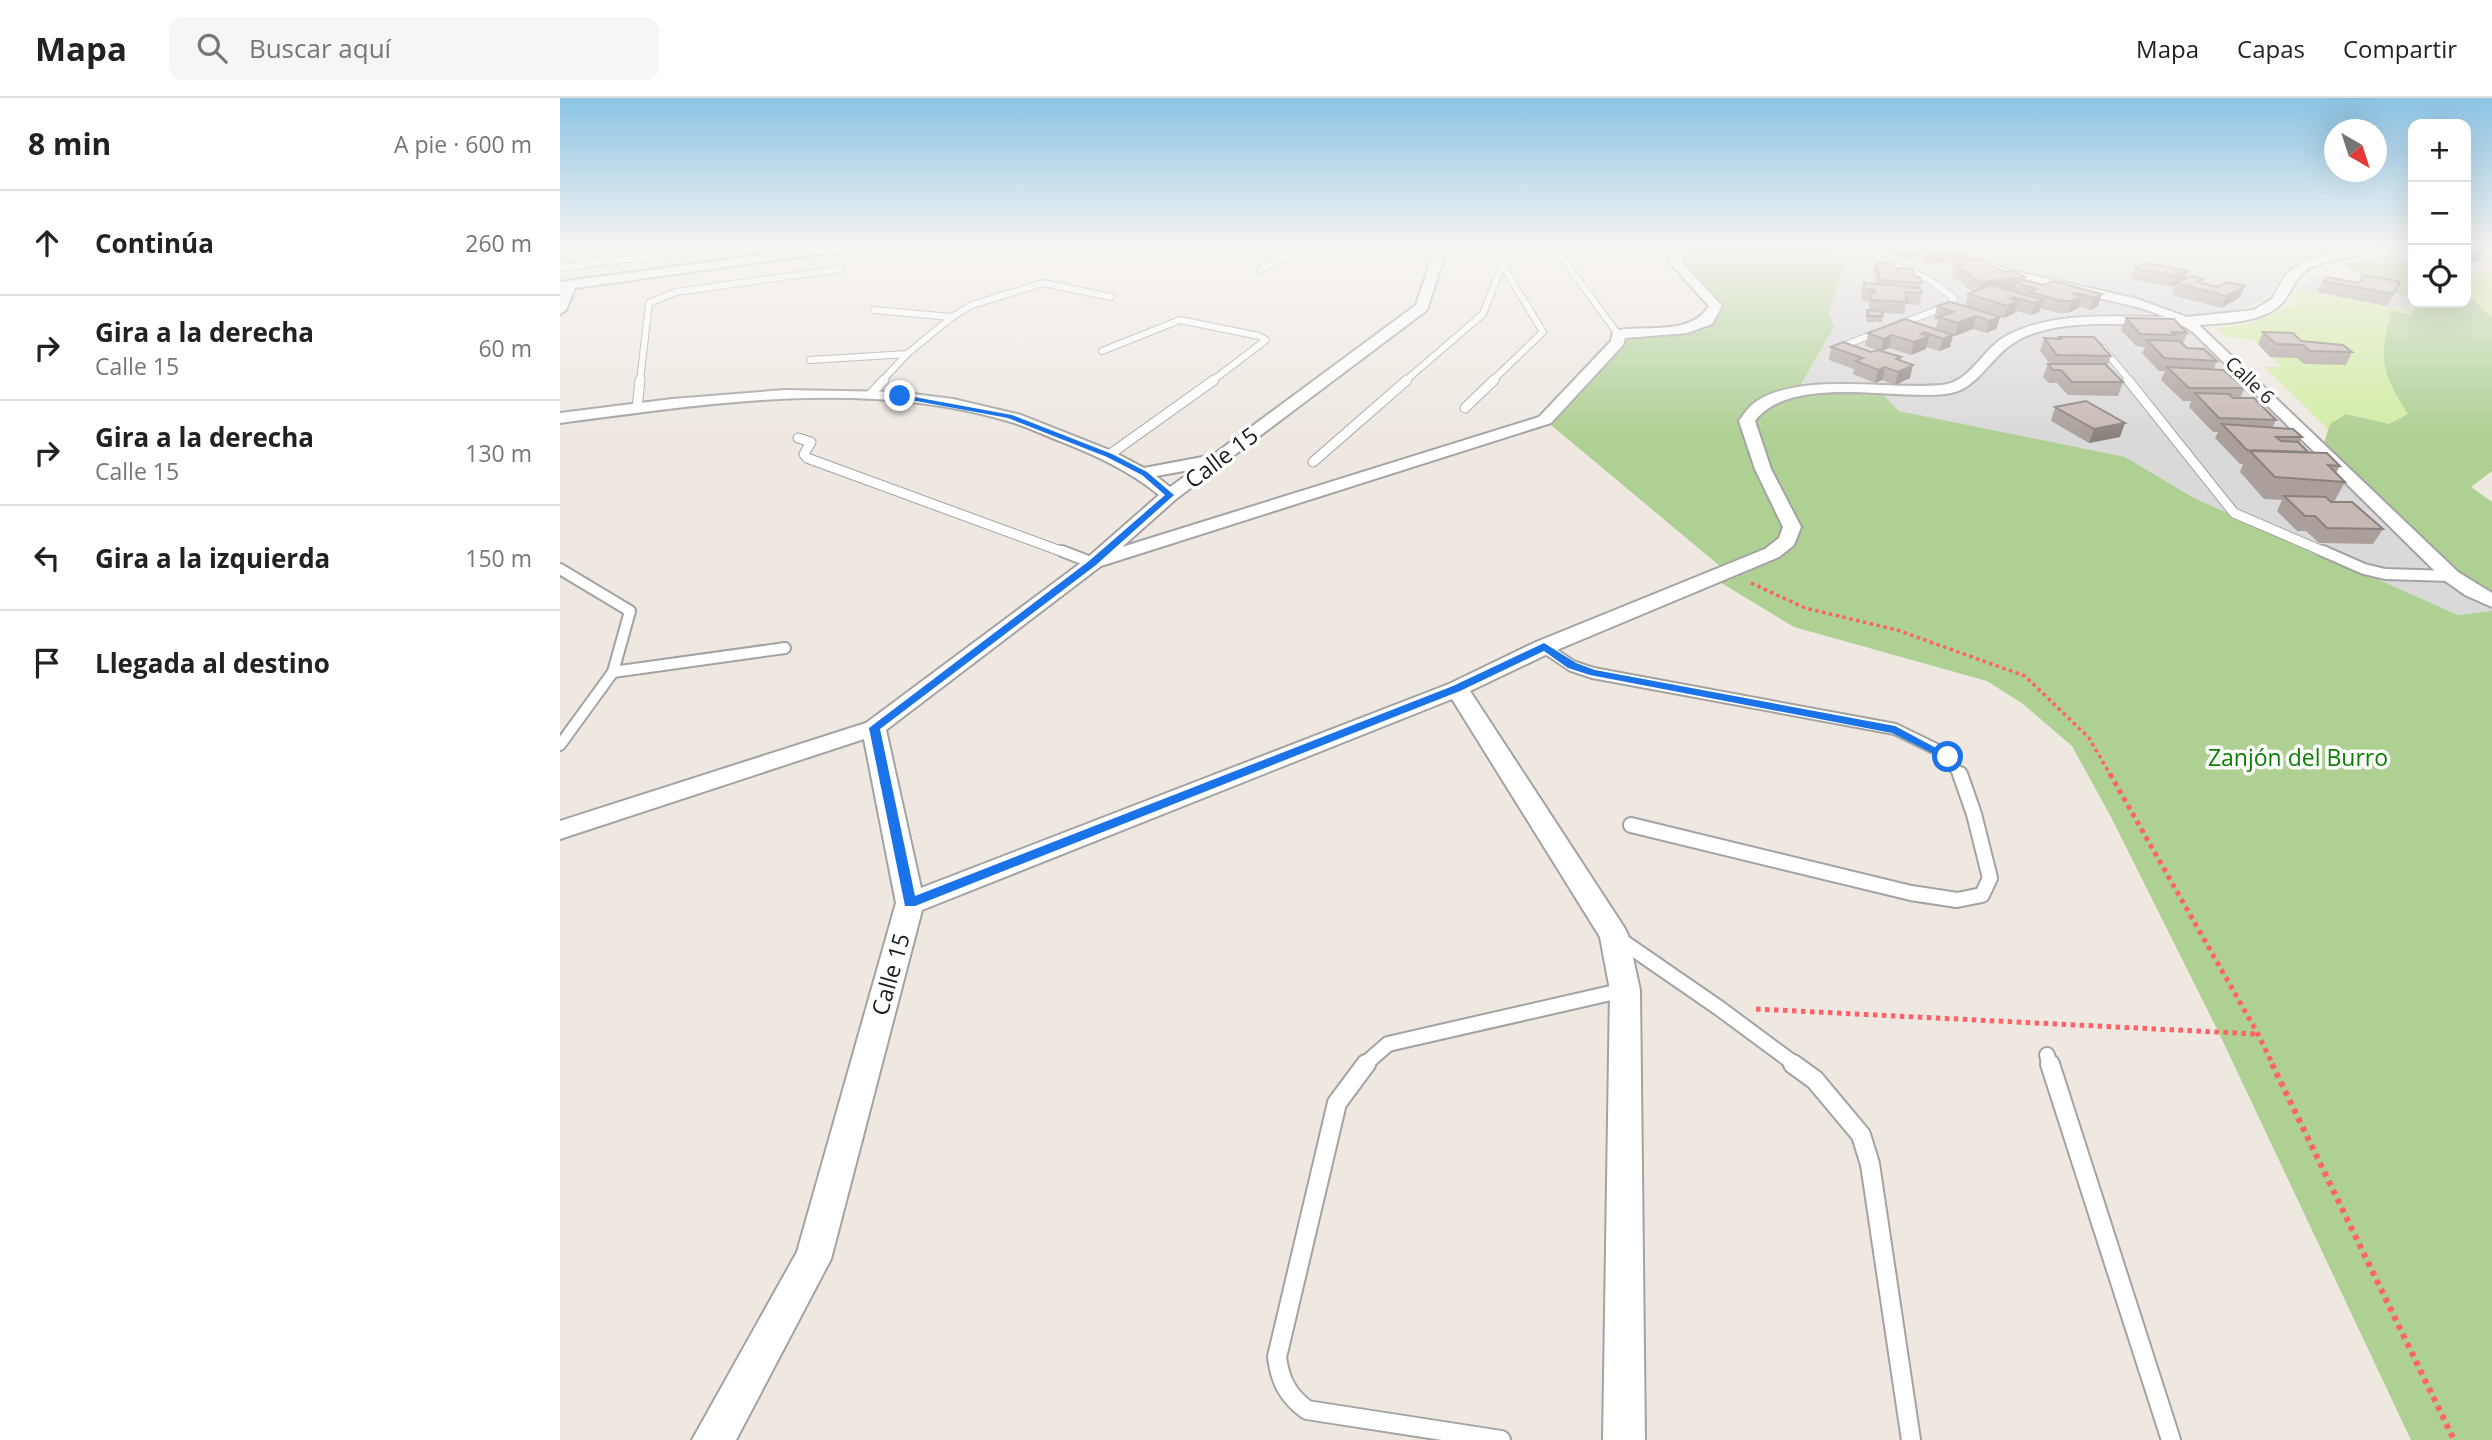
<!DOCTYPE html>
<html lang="es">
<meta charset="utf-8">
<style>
:root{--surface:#fff;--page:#f6f6f6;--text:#222;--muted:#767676;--line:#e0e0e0}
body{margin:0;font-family:"Open Sans",sans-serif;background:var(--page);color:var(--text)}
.controls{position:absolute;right:21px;top:21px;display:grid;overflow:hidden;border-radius:14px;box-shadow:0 7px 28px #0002}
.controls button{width:63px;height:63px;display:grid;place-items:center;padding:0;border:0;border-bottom:2px solid var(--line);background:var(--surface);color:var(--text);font:35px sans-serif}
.compass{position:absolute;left:1764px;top:21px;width:63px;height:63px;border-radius:50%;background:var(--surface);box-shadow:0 7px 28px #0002;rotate:141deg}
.stop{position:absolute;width:21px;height:21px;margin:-16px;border:5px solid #1a73e8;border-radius:50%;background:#fff}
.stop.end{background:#1a73e8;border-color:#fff;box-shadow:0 2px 7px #0008}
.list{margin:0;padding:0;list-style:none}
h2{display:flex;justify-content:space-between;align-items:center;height:91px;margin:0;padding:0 28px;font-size:30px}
h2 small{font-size:23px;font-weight:400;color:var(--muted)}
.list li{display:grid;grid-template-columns:46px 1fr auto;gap:21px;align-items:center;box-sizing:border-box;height:105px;padding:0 28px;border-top:2px solid var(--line)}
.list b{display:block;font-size:26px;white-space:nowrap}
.list p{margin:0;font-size:23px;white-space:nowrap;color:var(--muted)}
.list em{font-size:23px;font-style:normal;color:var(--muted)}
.icon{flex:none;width:38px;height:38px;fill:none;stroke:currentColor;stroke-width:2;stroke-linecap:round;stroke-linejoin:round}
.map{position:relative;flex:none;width:1932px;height:1342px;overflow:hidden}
header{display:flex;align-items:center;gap:42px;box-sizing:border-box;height:98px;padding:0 35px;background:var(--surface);border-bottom:2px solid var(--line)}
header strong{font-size:33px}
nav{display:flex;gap:38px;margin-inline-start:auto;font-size:24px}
.search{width:490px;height:63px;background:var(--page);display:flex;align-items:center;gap:18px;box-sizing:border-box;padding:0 24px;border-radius:14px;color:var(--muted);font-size:26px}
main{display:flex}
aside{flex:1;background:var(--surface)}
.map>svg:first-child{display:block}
.residential{fill:#dad9d9}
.grass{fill:#d2eca3}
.forest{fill:#aed093}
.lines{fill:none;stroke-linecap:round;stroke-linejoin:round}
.service-far4-casing{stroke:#a3a3a3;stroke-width:8}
.service-far3-casing{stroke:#a3a3a3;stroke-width:11}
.service-far2-casing{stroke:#a3a3a3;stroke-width:14}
.service-far1-casing{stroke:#a3a3a3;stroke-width:18}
.service-casing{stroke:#a3a3a3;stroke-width:22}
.minor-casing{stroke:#a3a3a3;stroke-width:4}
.path-far2{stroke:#ff6268;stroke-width:3.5;stroke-dasharray:3.5 3.5;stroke-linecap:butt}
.path-far1{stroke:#ff6268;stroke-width:5;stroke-dasharray:4.5 4.5;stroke-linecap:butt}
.path{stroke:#ff6268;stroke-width:6;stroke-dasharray:5 5;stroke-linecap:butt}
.service-far4{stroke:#fff;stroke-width:6}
.service-far3{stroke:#fff;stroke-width:9}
.service-far2{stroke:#fff;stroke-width:10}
.service-far1{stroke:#fff;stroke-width:14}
.service{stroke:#fff;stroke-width:18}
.minor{fill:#fff;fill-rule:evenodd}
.wall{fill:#aa9f9b}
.shaded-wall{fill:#8b827e}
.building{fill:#c6b9b4;stroke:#8b827e;stroke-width:2}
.route{fill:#1a73e8}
.labels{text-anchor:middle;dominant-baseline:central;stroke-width:7;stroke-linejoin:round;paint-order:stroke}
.far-street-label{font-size:19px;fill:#1c1c1c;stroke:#fff}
.street-label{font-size:23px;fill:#1c1c1c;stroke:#fff}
.park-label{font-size:23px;fill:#0c7f05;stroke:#fff}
</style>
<header>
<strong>Mapa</strong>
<div class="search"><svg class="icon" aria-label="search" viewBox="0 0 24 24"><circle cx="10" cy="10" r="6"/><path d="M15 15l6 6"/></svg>Buscar aquí</div>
<nav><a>Mapa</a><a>Capas</a><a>Compartir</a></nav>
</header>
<main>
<aside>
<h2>8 min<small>A pie · 600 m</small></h2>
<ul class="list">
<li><svg class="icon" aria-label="ahead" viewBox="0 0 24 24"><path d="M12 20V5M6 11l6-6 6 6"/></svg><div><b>Continúa</b></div><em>260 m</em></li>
<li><svg class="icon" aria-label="right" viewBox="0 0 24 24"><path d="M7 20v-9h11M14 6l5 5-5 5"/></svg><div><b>Gira a la derecha</b><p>Calle 15</p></div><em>60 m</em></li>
<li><svg class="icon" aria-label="right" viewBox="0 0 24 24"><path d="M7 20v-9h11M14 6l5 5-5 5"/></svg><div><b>Gira a la derecha</b><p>Calle 15</p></div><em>130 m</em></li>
<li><svg class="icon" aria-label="left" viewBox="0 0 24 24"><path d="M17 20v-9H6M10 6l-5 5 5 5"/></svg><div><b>Gira a la izquierda</b></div><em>150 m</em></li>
<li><svg class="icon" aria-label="arrive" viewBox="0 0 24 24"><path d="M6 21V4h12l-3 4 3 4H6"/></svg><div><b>Llegada al destino</b></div></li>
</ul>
</aside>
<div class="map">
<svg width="1932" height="1342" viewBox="0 0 1932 1342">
<rect width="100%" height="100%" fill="#eee8e1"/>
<!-- residential -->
<g class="residential">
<path d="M1269 150H1399L1433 171 1556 199 1626 223 1891 478 1932 503V513L1898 517 1634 400 1564 359 1339 313 1319 292 1237 294 1274 229 1269 215 1285 163Z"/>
<path d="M1413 150H1789L1749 161 1721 178 1710 199 1677 213 1637 220 1609 209 1563 196 1480 180 1441 167Z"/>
<path d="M1755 178 1822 191 1853 199 1855 205 1852 213 1736 192Z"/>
</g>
<!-- grass -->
<g class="grass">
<path d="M1932 174V220L1906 194V176Z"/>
<path d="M1736 192 1852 213 1851 217 1832 213C1818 260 1821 275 1848 316L1829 326 1787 316 1770 326 1768 331 1704 269H1722L1694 242 1664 238 1657 231 1694 224 1736 206Z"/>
</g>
<!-- forest -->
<g class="forest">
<path d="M1118 150H1269L1285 163 1269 215 1274 229 1237 293 1319 292 1339 313 1565 359 1634 400 1898 517 1932 513V1342H1851L1658 933 1551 719 1512 648 1463 606 1427 583 1234 529 1153 480 1167 474 985 322 1058 236 1122 232 1156 208 1115 164Z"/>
<path d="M1832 156 1853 164V199L1824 192 1782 167Z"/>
<path d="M1906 194 1932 220V373L1911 389 1932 404V497L1913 488 1764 345 1770 326 1786 316 1829 326 1848 316C1821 275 1818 260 1832 212L1851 217 1855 205H1906Z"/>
</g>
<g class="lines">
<!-- service-far4 casing -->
<g class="service-far4-casing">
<g id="service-far4">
<path d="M834 150 879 155"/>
<path d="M995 150 1058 236"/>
<path d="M0 170 149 150"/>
<path d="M700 172 743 150"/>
<path d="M314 212 392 219"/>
<path d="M1543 250 1570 283"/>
<path d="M542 253 620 222 699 238 706 242 652 283"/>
<path d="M1297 253 1285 247 1380 211 1391 206 1394 200 1368 181 1317 160 1320 150"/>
<path d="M250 262 347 256"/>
<path d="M80 283 89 205 116 194 282 171"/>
<path d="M322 283 347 256 392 219 412 207 483 185 551 199"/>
<path d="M845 283 923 216 948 152 996 153"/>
<path d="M932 283 983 234 943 168"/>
</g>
</g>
<!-- service-far3 casing -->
<g class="service-far3-casing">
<g id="service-far3">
<path d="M1568 282 1674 415 1767 455"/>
<path d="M311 296 324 282"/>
<path d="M77 310 80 282"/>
<path d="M905 310 934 282"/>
<path d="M238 340 251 344 244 356 247 360 506 455"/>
<path d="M549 357 654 282"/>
<path d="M753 364 847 282"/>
</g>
</g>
<!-- service-far2 casing -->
<g class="service-far2-casing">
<g id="service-far2">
<path d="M502 453 533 465"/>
<path d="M1763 453 1804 471 1825 476 1891 478"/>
<path d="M0 471 70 513 53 574 0 647"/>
<path d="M984 549 1012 568 1033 575 1335 631 1382 654 1401 678"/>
<path d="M53 574 225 550"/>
</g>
</g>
<!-- service-far1 casing -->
<g class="service-far1-casing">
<g id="service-far1">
<path d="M1071 727 1351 795 1397 802 1422 797 1430 780 1414 716 1400 676"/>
<path d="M1059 841 1159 910 1236 967"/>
<path d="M1487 957 1490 967"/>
<path d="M804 967 828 946 1064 892"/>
</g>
</g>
<!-- service casing -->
<g class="service-casing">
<g id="service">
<path d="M806 966 777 1005 717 1259C720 1283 728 1298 747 1312L941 1342"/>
<path d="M1233 966 1255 982 1301 1037 1310 1066 1351 1342"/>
<path d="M1490 966 1611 1342"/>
</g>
</g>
<!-- minor casing -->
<g class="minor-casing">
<g id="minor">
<path d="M254 150H287L282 153 15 190 6 212 0 216V184Z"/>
<path d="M875 150H887L867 212 616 401 562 449 979 319 1051 243 1053 233C1084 226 1130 239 1149 208L1109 164 1112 150H1124L1121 163 1162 208 1152 226 1127 235 1065 240 1063 247 991 325 541 468 326 632 361 790 889 586 976 544 1205 451 1219 440 1223 429 1195 371 1179 323C1184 316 1189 308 1197 303 1242 274 1329 292 1381 287 1411 285 1423 249 1448 237 1495 213 1554 219 1605 219 1548 193 1433 193 1394 150H1406L1424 162 1448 172 1574 200 1627 219 1694 212 1712 201 1726 176 1745 163 1791 150H1813C1797 161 1771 160 1752 169 1734 178 1734 192 1722 205 1704 225 1664 225 1639 227L1898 474 1932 495V509L1905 497 1884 482 1634 235C1630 232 1625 228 1620 227 1611 225 1598 227 1588 227 1546 226 1489 221 1452 246 1428 262 1417 293 1385 296 1334 302 1230 276 1195 323L1211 371 1241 429 1234 447 1219 459 992 554 910 593 1064 829 1068 837 1080 892 1085 1342H1043L1050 892 1040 839 892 601 362 812 271 1161 176 1342H132L237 1154 336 805 304 641 0 741V723L306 625 526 461 599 397C570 373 537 358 502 344 484 337 466 328 448 323 303 280 146 306 0 325V315L112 301 225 292 337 294 393 301 461 317 552 353 584 370 653 357 856 207ZM635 371 610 389 596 378Z"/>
</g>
</g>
<!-- path-far2 -->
<path class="path-far2" d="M1191 485 1245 510 1337 532 1465 578 1529 640 1551 678"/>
<!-- path-far1 -->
<g class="path-far1">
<path d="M1550 676 1698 936 1713 967"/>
<path d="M1196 911 1697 936"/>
</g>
<!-- path -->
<path class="path" d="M1712 966 1894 1342"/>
<!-- service-far4 -->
<use href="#service-far4" class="service-far4"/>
<!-- service-far3 -->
<use href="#service-far3" class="service-far3"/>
<!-- service-far2 -->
<use href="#service-far2" class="service-far2"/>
<!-- service-far1 -->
<use href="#service-far1" class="service-far1"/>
<!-- service -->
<use href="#service" class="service"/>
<!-- minor -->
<use href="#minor" class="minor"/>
</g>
<!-- wall -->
<g class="wall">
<path d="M1288 150H1305L1300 153Z"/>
<path d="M1330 150H1395L1410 158 1409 162 1444 174 1465 179 1464 182 1483 187 1542 196 1538 208 1530 212 1519 209 1518 210 1508 215H1498L1480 210 1479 214 1471 217 1456 213 1455 215 1444 220 1409 209 1440 219 1436 231 1426 235 1413 231 1395 238 1393 237 1390 249 1379 253 1366 249V251L1351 257 1329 250 1322 253 1341 259 1340 263 1350 280 1335 287 1322 282 1315 285 1293 276 1294 271 1269 262 1271 249 1311 254 1317 252 1305 248 1308 235 1375 231 1378 222 1374 221 1377 208H1405L1408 196 1414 194 1405 189 1406 187 1392 179 1394 170 1385 164 1367 166 1357 158 1338 160 1329 154Z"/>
<path d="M1850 150H1853V157L1848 155Z"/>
<path d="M1316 164 1355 179 1361 185 1360 191 1362 195 1359 207 1346 206 1344 216 1322 215 1323 218 1322 224H1307L1306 218 1307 212H1309V203H1302L1301 196 1304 185 1316 186 1313 175Z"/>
<path d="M1588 165 1624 181H1643L1642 185 1657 189 1685 188 1679 200 1661 210 1612 197 1615 187 1610 189 1571 181 1575 170Z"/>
<path d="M1763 183 1799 185 1840 184 1827 208 1757 194Z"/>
<path d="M1566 220 1627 235 1623 246 1627 250 1657 263 1654 271 1685 290 1680 300 1716 322 1712 330 1742 339 1739 345 1748 354V355L1780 368 1776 375 1785 384 1774 404 1823 431 1813 446 1759 445 1746 433H1737L1717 413 1722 402 1704 401 1680 374 1683 366H1680L1655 340 1658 334H1653L1629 309 1631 303H1623L1601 282 1605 273H1599L1582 255 1585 249 1576 248 1561 232Z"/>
<path d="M1703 234 1741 243 1792 254 1786 267 1744 266 1737 260 1710 259 1698 246Z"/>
<path d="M1499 239 1551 258 1547 268 1563 284 1558 298 1508 297 1497 285H1489L1483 279 1488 266H1490L1480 253 1484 240 1499 241Z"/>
<path d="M1495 309 1560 339 1529 345 1491 323Z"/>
</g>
<!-- shaded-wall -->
<g class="shaded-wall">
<path d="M1340 150H1359L1357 158 1338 160Z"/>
<path d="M1388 153 1385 164 1367 166 1370 155Z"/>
<path d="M1924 153 1918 164 1910 165 1908 168 1906 169 1907 155Z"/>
<path d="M1410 158 1407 170V166L1401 163 1400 170 1397 169 1399 159Z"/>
<path d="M1628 173 1623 184 1616 185 1615 187 1610 189 1615 178Z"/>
<path d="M1465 179 1463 187 1456 185 1454 192 1418 196 1421 184Z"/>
<path d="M1685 188 1679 200 1661 210 1666 198Z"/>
<path d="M1517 195 1514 202 1522 198 1518 210 1508 215 1514 196Z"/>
<path d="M1542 196 1538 208 1530 212 1534 200Z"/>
<path d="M1454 199 1452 206 1458 203 1455 215 1444 220 1450 201Z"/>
<path d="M1483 202 1479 214 1471 217 1475 205Z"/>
<path d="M1416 218 1413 231 1395 238 1398 225Z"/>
<path d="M1440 219 1436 231 1426 235 1430 223Z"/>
<path d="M1364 234 1362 241 1369 238 1366 251 1351 257 1354 244 1361 236Z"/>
<path d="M1332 237 1329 250 1321 253 1324 241Z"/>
<path d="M1393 237 1390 249 1379 253 1383 241Z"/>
<path d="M1353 267 1350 280 1335 287 1338 274Z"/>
<path d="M1325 269 1322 282 1315 285 1318 272Z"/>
<path d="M1565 325 1560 339 1529 345 1534 331Z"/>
</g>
<!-- building -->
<g class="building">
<path d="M1364 150H1395L1410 158 1399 159 1388 153 1370 155Z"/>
<path d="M1906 150H1915L1924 153 1907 155 1914 157 1906 158Z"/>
<path d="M1419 161 1444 174 1453 173 1465 179 1421 184 1408 177H1412L1395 168 1407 166 1401 163Z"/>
<path d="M1316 164 1333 165 1335 170 1352 171 1355 179H1360L1361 185 1320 182Z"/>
<path d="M1588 165 1628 173 1615 178 1575 170Z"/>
<path d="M1804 177 1840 184 1833 196 1763 183 1766 179 1799 185Z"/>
<path d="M1631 178 1643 181 1638 184 1657 189 1667 184 1685 188 1666 198 1616 185Z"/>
<path d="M1464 182 1483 187 1493 183 1542 196 1534 200 1517 195 1514 196 1522 198 1512 203H1501L1469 194 1476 191 1456 185Z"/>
<path d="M1304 185 1359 190 1362 195 1345 194 1347 204 1311 202 1310 194 1315 195 1314 191H1304Z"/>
<path d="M1431 187 1483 202 1475 205 1454 199 1450 201 1458 203 1447 208 1408 196Z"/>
<path d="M1391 204 1440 219 1430 223 1416 218 1398 225 1378 219 1393 214 1377 208Z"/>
<path d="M1307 212 1321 213 1323 218H1308Z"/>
<path d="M1566 220 1614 221 1627 235 1612 234 1615 237 1580 236Z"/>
<path d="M1345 221 1393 237 1383 241 1364 234 1361 236 1369 238 1354 244 1332 237 1324 241 1308 235Z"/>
<path d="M1703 234 1733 235 1741 243 1783 247 1792 254 1750 253 1743 247 1716 246Z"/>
<path d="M1499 239H1534L1551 258 1497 257 1484 240 1501 241Z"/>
<path d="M1587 242 1619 243 1627 250 1644 251 1657 263 1604 260Z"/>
<path d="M1283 244 1311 254 1318 252 1341 259 1336 261 1353 267 1338 274 1325 269 1318 272 1296 263 1303 260 1271 249Z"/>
<path d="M1488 266H1545L1563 284H1512L1501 272H1493Z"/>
<path d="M1607 269 1663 272 1685 290H1629Z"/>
<path d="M1635 295 1669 296 1673 300H1694L1716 322 1659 320Z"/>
<path d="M1526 303 1565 325 1534 331 1495 309Z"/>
<path d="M1662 326 1733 331 1742 339H1716L1721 343 1738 344 1748 354 1687 352Z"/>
<path d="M1690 353 1767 355 1780 368 1768 367 1785 384 1715 379Z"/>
<path d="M1724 398 1766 399 1771 404H1792L1823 431 1767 430 1755 418H1745Z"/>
</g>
<!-- sky -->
<linearGradient id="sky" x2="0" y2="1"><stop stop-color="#8bc3e4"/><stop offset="0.44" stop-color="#f7f5f2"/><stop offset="1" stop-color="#f7f5f2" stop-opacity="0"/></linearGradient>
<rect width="1932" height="338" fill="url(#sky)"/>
<!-- route -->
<path class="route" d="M338 296 452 317 552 356 587 374 614 397 536 467 320 631 355 798 893 588 984 545 1016 565 1035 572 1335 628 1393 659 1384 661 1332 635 1030 577 1008 570 984 553 900 593 355 808H345L309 630 529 463 605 397 582 377 547 359 448 320 340 300Z"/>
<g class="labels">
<!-- far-street labels -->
<g class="far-street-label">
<text transform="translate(1690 282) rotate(44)">Calle 6</text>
</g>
<!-- street labels -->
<g class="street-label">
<text transform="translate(661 359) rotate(-37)">Calle 15</text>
<text transform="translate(330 876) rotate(-74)">Calle 15</text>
</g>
<!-- park labels -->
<g class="park-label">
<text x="1738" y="659">Zanjón del Burro</text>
</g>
</g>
</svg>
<div class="controls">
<button>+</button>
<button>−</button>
<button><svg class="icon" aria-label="locate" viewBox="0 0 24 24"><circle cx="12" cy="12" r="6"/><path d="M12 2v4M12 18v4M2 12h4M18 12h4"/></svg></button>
</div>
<svg class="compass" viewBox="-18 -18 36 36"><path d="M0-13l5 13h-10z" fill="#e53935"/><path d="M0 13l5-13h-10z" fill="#767676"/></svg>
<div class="stop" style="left:1388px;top:659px"></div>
<div class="stop end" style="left:340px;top:298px"></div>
</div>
</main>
